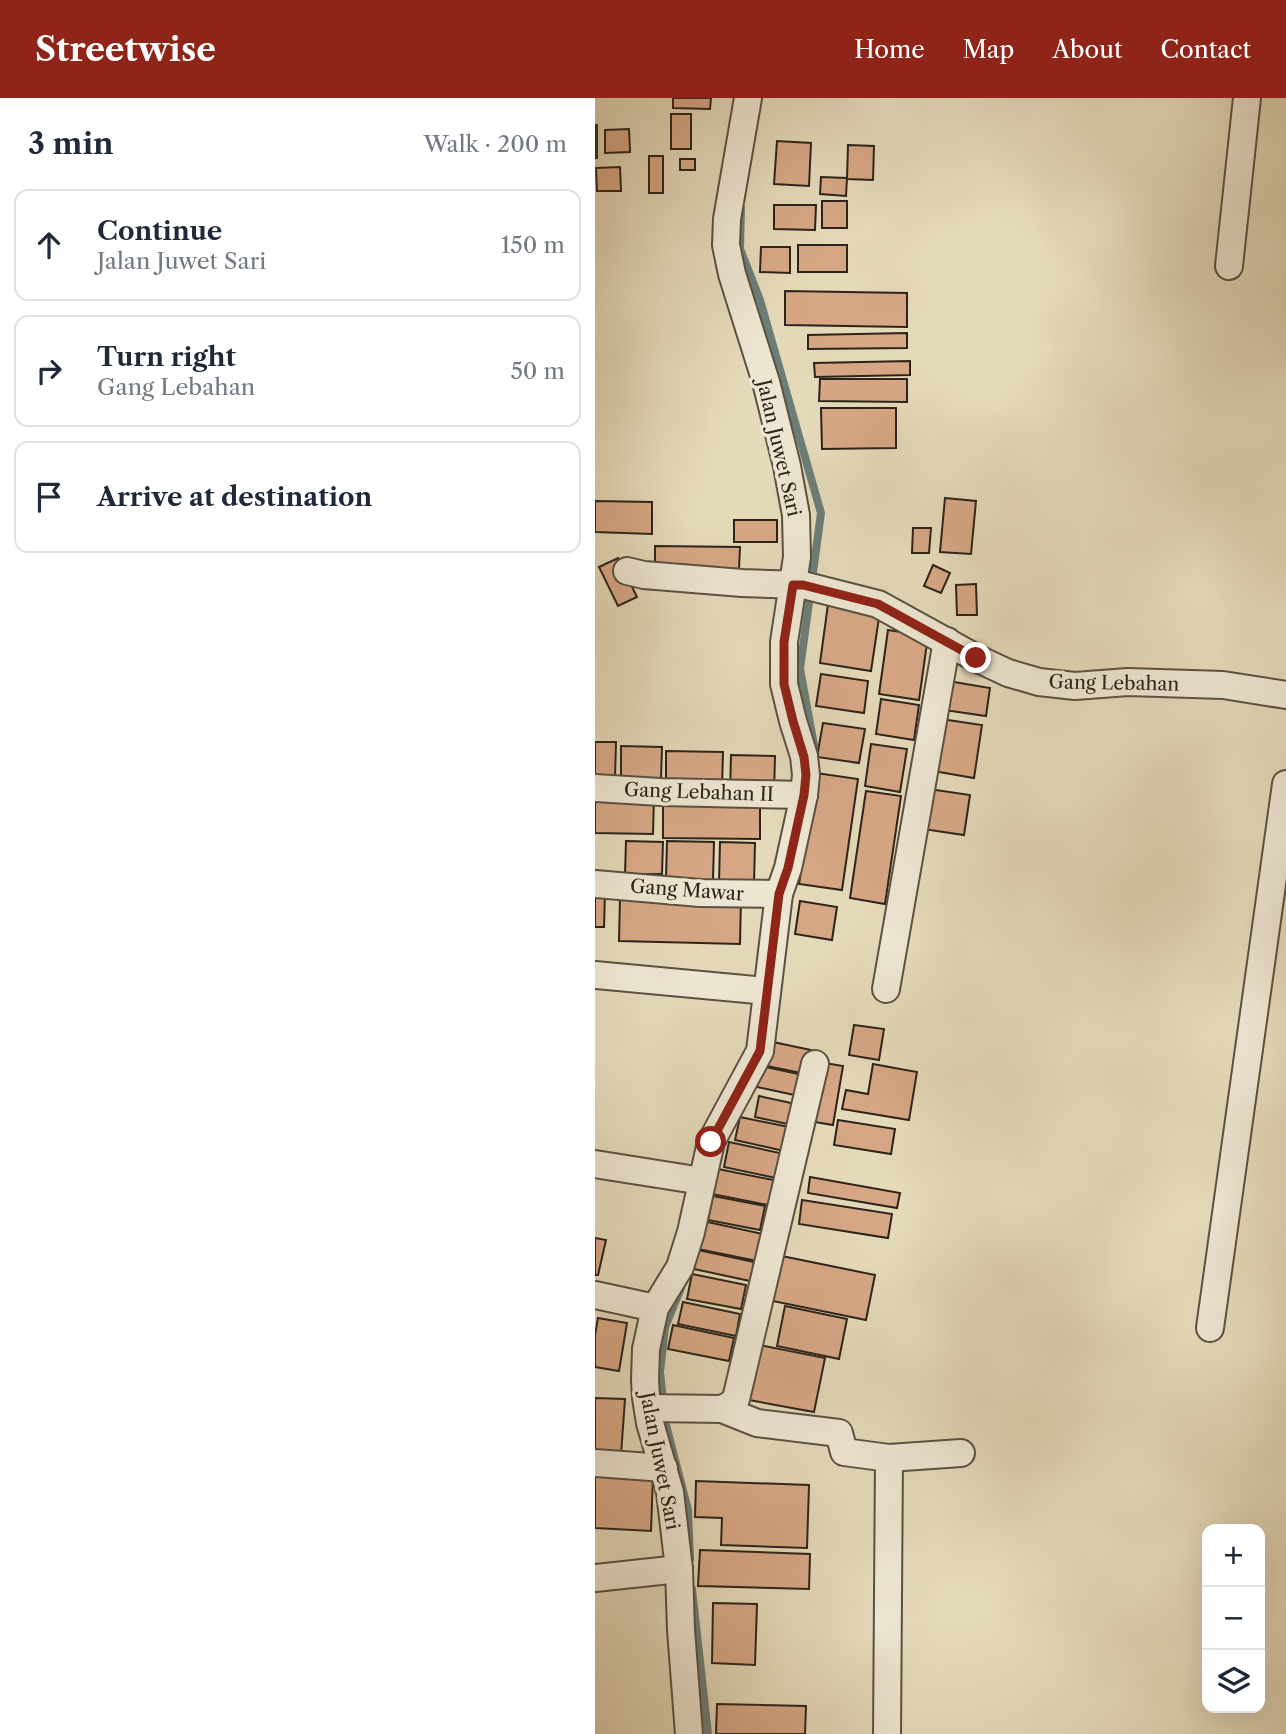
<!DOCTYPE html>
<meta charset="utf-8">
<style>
:root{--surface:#fff;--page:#f2f2f3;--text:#1f2937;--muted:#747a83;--line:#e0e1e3;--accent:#8f2418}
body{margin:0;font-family:"Libre Caslon Text",serif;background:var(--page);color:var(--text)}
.controls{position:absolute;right:21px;bottom:21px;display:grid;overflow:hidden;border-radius:14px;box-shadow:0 7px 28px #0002}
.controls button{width:63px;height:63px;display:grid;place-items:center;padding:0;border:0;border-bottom:2px solid var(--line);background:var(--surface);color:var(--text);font:35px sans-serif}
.stop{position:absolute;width:21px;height:21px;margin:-16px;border:5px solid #8f2418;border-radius:50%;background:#fff}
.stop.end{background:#8f2418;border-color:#fff;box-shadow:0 2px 7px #0008}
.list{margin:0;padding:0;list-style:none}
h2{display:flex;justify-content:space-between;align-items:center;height:91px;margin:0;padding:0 28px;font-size:30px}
h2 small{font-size:23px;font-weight:400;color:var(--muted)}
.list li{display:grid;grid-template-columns:46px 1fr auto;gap:21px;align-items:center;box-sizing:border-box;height:112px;margin:0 14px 14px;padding:0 14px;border:2px solid var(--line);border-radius:14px}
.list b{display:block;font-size:26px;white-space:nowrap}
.list p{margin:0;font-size:23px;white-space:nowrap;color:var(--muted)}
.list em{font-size:23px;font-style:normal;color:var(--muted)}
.icon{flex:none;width:38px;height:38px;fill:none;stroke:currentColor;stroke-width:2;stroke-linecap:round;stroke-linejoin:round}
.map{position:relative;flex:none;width:691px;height:1636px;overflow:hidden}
header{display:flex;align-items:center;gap:42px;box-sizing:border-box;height:98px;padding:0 35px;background:var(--accent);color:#fff}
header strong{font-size:33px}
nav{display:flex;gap:38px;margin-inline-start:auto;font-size:24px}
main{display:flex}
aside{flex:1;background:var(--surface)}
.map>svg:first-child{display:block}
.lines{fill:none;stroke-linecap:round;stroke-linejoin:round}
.stream{stroke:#6c7d78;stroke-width:8}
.building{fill:#d7a785;stroke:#2c241a;stroke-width:2}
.minor-casing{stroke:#5a5142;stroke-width:30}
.minor{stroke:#ede6d2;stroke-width:26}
.route{stroke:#8f2418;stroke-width:9}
.labels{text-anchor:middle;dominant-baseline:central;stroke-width:7;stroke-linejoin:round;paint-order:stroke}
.street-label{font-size:19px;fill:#2c241a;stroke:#ede6d2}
</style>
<header>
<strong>Streetwise</strong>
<nav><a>Home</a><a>Map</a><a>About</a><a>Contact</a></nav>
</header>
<main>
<aside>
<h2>3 min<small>Walk · 200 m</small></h2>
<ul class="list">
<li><svg class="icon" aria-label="ahead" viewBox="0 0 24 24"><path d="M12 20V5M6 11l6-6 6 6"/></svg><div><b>Continue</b><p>Jalan Juwet Sari</p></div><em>150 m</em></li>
<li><svg class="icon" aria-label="right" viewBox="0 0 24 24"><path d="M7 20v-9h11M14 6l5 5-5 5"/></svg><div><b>Turn right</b><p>Gang Lebahan</p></div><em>50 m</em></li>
<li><svg class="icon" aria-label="arrive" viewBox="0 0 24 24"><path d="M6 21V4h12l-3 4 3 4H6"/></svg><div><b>Arrive at destination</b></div></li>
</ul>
</aside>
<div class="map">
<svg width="691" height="1636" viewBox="0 0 691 1636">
<rect width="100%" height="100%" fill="#e4d9b9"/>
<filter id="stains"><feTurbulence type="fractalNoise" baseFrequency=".00286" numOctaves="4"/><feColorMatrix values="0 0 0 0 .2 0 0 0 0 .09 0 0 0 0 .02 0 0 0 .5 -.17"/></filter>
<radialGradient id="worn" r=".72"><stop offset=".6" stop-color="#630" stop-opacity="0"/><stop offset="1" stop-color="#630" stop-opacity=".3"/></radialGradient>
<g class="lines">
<!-- stream -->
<g class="stream">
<path d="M146 110 145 151 165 202 226 415 205 571 219 647 218 652"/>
<path d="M86 1190 70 1229 65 1274 70 1323 93 1412 95 1461"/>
<path d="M97 1491 113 1636"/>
</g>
</g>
<!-- building -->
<g class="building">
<path d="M78 0H116L115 11 78 10Z"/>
<rect x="76" y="16" width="20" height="35"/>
<rect x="0" y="27" width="2" height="33"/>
<path d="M34 31 35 54 10 55V32Z"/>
<path d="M182 43 216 45 214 88 179 86Z"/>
<path d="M253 47 279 48 278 82 252 81Z"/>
<rect x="54" y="58" width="14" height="37"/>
<rect x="85" y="61" width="15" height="11"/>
<path d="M25 69 26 93H2L1 70Z"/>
<path d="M226 79 252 80 251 98 225 96Z"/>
<rect x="227" y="103" width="25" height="27"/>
<path d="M179 107H221L220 132 179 131Z"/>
<rect x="203" y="147" width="49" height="27"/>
<path d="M166 149H195V175L165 174Z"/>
<path d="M190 193 312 195V229L190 227Z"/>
<path d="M312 235V250L213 251V237Z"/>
<path d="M315 263V277L220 279 219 265Z"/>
<path d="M225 281H312V304L224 303Z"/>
<path d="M226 310H301V350L227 351Z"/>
<path d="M350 400 381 403 376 456 345 454Z"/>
<path d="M0 403 57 404V436L0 434Z"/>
<rect x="139" y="422" width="43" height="22"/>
<path d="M318 430H336L334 455H317Z"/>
<path d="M60 448 145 449 144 471 60 469Z"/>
<path d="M23 460 42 499 23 508 4 469Z"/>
<path d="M338 467 355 475 346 495 329 488Z"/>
<path d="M381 486 382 517H362L361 487Z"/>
<path d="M233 506 285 513 276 573 225 565Z"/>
<path d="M293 532 333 538 324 602 284 596Z"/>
<path d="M226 576 273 583 269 615 221 608Z"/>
<path d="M353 583 395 590 391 618 349 612Z"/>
<path d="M286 601 324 607 319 642 281 636Z"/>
<path d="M346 621 387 627 379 680 338 673Z"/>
<path d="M228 625 270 631 264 665 222 659Z"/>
<path d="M0 644H21L20 680 0 679Z"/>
<path d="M276 646 312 651 305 694 270 688Z"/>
<path d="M26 648 67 649 66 682 26 681Z"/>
<path d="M71 653 128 654 127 690 71 689Z"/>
<path d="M136 657 180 658 179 696 135 695Z"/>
<path d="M221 675 263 681 247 792 204 786Z"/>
<path d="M334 691 375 697 369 737 328 731Z"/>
<path d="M271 693 306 698 290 806 255 800Z"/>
<path d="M0 697 59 698 58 736 0 735Z"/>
<path d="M68 702 165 703V741L68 740Z"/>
<path d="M31 743 68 744 67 776H30Z"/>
<path d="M72 743 119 744 118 782 71 781Z"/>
<path d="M125 744 160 745 159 786 124 785Z"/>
<path d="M0 794H10L9 829H0Z"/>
<path d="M25 799 146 801 145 846 24 843Z"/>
<path d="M205 803 242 809 237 842 200 836Z"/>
<path d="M259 927 289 931 284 962 254 957Z"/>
<path d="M178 944 216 952 211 976 172 968Z"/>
<path d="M224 964 248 968 238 1027 214 1023Z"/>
<path d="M278 966 322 974 314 1022 247 1011 251 992 273 996Z"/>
<path d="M166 968 208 977 204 998 162 989Z"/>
<path d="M164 998 201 1006 197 1027 160 1019Z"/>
<path d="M145 1019 194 1029 189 1053 140 1042Z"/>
<path d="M243 1022 300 1031 296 1056 239 1047Z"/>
<path d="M134 1044 194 1057 190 1082 129 1069Z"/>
<path d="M123 1071 183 1083 178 1108 117 1096Z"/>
<path d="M215 1079 305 1095 302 1110 213 1095Z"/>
<path d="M118 1098 170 1108 165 1132 113 1122Z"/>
<path d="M207 1102 297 1116 293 1140 204 1126Z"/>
<path d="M108 1123 168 1136 162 1163 103 1151Z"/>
<path d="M0 1140 11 1142 3 1177H0Z"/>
<path d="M103 1152 159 1164 155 1183 99 1171Z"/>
<path d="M177 1156 280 1177 271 1222 168 1201Z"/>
<path d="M97 1176 151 1187 146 1211 92 1201Z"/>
<path d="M88 1204 145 1216 141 1238 83 1226Z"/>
<path d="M190 1208 252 1221 244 1261 182 1248Z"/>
<path d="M3 1220 32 1225 24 1273 0 1269V1237Z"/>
<path d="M78 1227 139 1240 134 1263 73 1251Z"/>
<path d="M165 1247 230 1260 219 1314 154 1302Z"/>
<path d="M0 1300 30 1301 26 1357 0 1355Z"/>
<path d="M0 1375 58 1377 56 1433 0 1430Z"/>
<path d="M101 1383 214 1387 212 1450 126 1447 127 1420 100 1419Z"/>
<path d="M105 1452 215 1456 214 1491 103 1488Z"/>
<path d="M118 1505 162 1506 160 1567 117 1565Z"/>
<path d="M122 1606 211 1608 210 1636H121Z"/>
</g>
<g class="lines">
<!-- minor casing -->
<g class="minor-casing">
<g id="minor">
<path d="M634 168 652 0"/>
<path d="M32 473 49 477 147 485 208 487 283 506 381 560 413 575 444 584 480 588 533 584 628 587 691 597"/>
<path d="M0 690 65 694 209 697"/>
<path d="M0 786 105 795 184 796"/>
<path d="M0 877 172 893"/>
<path d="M291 891 352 543"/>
<path d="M0 1066 107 1083"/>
<path d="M0 1197 60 1210"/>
<path d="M615 1230 691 686"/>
<path d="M53 1310 127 1311 135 1307 141 1301 220 966"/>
<path d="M127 1311 162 1325 244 1335 249 1354 294 1360 366 1355"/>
<path d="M0 1365 69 1370"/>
<path d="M0 1480 84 1471"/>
<path d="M94 1636 86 1532 84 1471 75 1394 55 1325 51 1300 50 1282 51 1251 60 1210 85 1169 96 1134 116 1044 165 953 184 796 193 770 209 697 211 677 209 658 198 623 189 586V544L202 459 201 417 192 368 171 284 137 176 131 147 132 121 153 0"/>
<path d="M292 1636 294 1360"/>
</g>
</g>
<!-- minor -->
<use href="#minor" class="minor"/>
</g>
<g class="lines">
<!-- route -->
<path class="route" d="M116 1044 165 953 184 796 193 770 209 697 211 677 209 659 198 623 189 586V544L198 487H208L283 506 381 560"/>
</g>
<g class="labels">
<!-- street labels -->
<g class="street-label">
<text transform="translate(184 350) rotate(77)">Jalan Juwet Sari</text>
<text transform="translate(519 585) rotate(1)">Gang Lebahan</text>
<text transform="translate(104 694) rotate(2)">Gang Lebahan II</text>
<text transform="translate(92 792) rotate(4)">Gang Mawar</text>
<text transform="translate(65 1363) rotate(79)">Jalan Juwet Sari</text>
</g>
</g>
<rect width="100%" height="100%" filter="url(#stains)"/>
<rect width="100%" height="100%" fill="url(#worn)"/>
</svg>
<div class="controls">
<button>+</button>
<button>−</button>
<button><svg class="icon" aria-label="layers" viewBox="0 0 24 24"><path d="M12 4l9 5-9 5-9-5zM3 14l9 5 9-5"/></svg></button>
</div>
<div class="stop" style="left:116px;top:1044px"></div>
<div class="stop end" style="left:381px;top:560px"></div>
</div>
</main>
